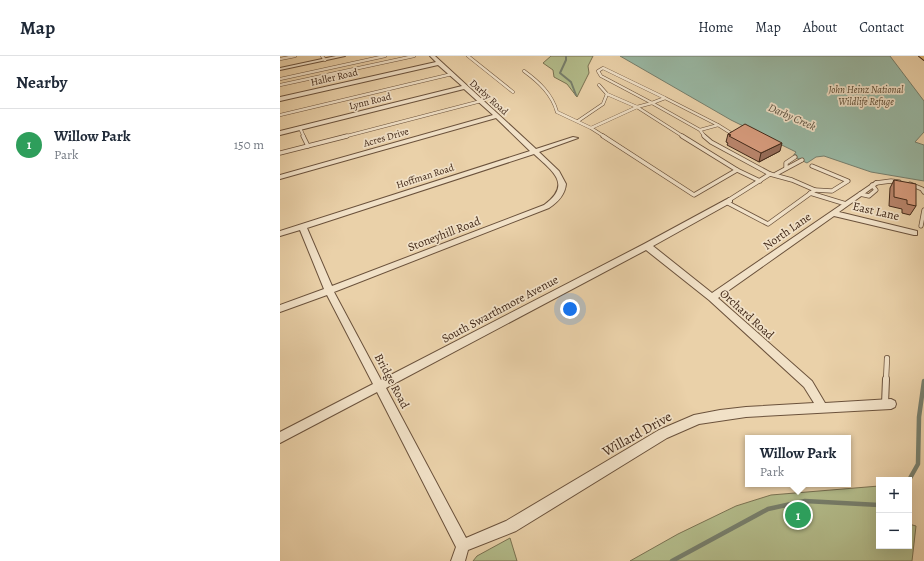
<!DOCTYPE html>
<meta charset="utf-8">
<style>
:root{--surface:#fff;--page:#f2f2f3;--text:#1f2937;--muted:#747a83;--line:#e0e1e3;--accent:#0f766e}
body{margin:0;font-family:Alegreya,serif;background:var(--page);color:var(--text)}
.controls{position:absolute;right:12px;bottom:12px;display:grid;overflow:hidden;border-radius:0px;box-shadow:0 4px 16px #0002}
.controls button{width:36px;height:36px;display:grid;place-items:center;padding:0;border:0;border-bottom:1px solid var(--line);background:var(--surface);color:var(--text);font:20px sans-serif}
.you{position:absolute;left:290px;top:253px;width:14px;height:14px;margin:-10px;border:3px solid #fff;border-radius:50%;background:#1a73e8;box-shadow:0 0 0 6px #1a73e833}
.badge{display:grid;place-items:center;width:26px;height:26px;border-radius:50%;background:var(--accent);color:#fff;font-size:13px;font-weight:700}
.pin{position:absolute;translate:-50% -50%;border:2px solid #fff;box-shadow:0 1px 4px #0006}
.popup{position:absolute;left:465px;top:379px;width:106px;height:52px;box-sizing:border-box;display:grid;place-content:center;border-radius:0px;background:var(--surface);filter:drop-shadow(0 1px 3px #0005);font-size:13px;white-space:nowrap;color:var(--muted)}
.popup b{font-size:15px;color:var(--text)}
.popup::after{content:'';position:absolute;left:50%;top:100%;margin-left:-8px;border:8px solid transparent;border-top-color:var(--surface)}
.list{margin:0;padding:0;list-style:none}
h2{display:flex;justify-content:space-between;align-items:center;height:52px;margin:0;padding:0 16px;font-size:17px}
h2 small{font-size:13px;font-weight:400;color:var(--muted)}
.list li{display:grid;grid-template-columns:26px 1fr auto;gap:12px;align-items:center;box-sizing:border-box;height:72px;padding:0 16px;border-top:1px solid var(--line)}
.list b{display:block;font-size:15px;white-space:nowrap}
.list p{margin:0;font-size:13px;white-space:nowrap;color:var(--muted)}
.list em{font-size:13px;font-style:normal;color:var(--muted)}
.map{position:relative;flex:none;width:644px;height:505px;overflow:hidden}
header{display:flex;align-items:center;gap:24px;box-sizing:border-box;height:56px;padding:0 20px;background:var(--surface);border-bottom:1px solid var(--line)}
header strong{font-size:19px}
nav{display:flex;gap:22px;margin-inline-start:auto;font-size:14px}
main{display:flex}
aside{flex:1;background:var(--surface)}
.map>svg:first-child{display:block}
.green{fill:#b3bc8b;stroke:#7a7252}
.water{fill:#99b8a4;stroke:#767e6c}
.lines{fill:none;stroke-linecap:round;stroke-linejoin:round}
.stream-far1{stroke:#767e6c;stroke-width:2}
.stream{stroke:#767e6c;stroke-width:4.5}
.service-far3-casing{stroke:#6b523c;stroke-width:3.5}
.service-far2-casing{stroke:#6b523c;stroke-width:5}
.service-far1-casing{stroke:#6b523c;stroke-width:6}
.service-casing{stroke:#6b523c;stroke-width:8}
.minor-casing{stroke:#6b523c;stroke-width:2}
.motorway-casing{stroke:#412818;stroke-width:2}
.service-far3{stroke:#f1e1c7;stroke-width:2.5}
.service-far2{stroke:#f1e1c7;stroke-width:3.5}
.service-far1{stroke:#f1e1c7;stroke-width:4.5}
.service{stroke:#f1e1c7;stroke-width:6}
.minor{fill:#f1e1c7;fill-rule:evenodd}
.motorway{fill:#e5b874;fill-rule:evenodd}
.wall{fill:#b9856c;stroke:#412818}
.shaded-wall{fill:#966c58;stroke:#412818}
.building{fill:#d79b7d;stroke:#412818}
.labels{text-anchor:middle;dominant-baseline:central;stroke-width:3.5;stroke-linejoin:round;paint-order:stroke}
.far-street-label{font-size:10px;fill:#412818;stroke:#f1e1c7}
.far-park-label{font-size:10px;font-style:italic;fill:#58462f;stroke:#f1e1c7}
.far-water-label{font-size:11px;font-style:italic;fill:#574c3b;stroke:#f1e1c7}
.street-label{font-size:12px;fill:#412818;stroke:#f1e1c7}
.near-street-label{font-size:14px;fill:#412818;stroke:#f1e1c7}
</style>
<header>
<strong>Map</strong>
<nav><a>Home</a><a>Map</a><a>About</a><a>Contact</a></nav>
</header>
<main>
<aside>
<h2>Nearby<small></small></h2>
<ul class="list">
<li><span class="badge" style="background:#2e9e5b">1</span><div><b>Willow Park</b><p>Park</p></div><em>150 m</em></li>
</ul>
</aside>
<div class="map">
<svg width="644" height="505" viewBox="0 0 644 505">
<rect width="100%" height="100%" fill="#ead1a9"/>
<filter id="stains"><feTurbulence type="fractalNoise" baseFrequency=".005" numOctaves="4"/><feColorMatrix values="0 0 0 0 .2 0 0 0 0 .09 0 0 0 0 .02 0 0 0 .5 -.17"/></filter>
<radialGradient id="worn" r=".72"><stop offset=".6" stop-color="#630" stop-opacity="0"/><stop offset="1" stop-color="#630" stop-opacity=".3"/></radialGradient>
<!-- green -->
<g class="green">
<path d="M271 0H313L308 10 309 17 297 41 287 28 274 21 273 14 263 7Z"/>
<path d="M599 430V490H629V468L636 470 632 505H350L398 478 456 450 491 439Z"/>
<path d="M230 482 237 505H193L197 500Z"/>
</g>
<!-- water -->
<path class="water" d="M340 0H610L644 45V76L635 86 644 89V125L591 116 544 100 536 101 527 107 513 100 516 96 451 64Z"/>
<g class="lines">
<!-- stream-far1 -->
<path class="stream-far1" d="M286 0V4L280 17 291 26 296 39"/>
<!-- stream -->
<g class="stream">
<path d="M629 424 638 408 639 361 644 325"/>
<path d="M392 505 488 453 525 445 599 449"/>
</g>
<!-- service-far3 casing -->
<g class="service-far3-casing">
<g id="service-far3">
<path d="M42 0 45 4"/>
<path d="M188 0 233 36"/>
<path d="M0 3 15 0"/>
<path d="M244 15C259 26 272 38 277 56L311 72"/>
<path d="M0 23 105 0"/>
<path d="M0 29 134 0"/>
<path d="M319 29 327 38 357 51"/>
<path d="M385 42 438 69 420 74 372 47Z"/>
<path d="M372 47 321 20 318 15 323 12 385 42"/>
<path d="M357 51 404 81"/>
<path d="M357 51 372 47"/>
<path d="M0 59 172 18"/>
<path d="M298 65 323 48 327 38"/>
<path d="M438 69 454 79"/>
<path d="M20 72 24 81"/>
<path d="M420 74 425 81"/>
<path d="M63 81 201 45"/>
<path d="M325 81 311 72 357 51"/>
</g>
</g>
<!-- service-far2 casing -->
<g class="service-far2-casing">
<g id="service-far2">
<path d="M23 80 28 90"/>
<path d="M323 80 414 139 457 114 402 80"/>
<path d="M424 80 431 86 490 118"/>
<path d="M0 97 67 80"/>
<path d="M532 110 568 125 552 135 535 134"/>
<path d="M506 112V107L515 101"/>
<path d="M457 114 480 125"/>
<path d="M496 118 522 104"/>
<path d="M596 127 611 125 619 126"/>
<path d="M630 128 642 133 644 136"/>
<path d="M530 137 566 148"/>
<path d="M580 138 589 140 596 134 592 129"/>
<path d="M446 146 488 168 535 134 512 124 490 118 449 144"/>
<path d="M641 170 644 154"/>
</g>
</g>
<!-- service-far1 casing -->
<g class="service-far1-casing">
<path id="service-far1" d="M606 324 607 302"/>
</g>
<!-- service casing -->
<g class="service-casing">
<path id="service" d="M605 348 606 323"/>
</g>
<!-- minor casing -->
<g class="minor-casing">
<g id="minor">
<path d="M56 0H65L0 14V12Z"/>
<path d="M150 0H155L256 93 293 81 298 82 259 96 279 115 286 128C285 139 278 146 269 152L54 236 101 324 364 188 449 142H452V146L373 190 432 237 596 125 599 127 598 128 559 156 637 175V179H634L554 160 438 242 532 325 545 347 611 343 615 345 616 348 615 351 611 353 466 361 419 368 387 382 236 475 188 494 185 505H171L176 491 97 336 0 387V376L93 328 47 239 0 256V249L44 233 20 174 0 180V175L250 95 216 62 0 123V119L213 59 184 33 0 79V75L182 30 158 9 0 45V41L156 6ZM254 98C272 115 293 128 264 149L52 230 27 172ZM366 194 429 244 524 331 534 347 466 351 440 354 414 359 379 374 226 465 186 482 106 332Z"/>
</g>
</g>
<!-- motorway casing -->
<g class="motorway-casing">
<path id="motorway" d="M639 0H644V4Z"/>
</g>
<!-- service-far3 -->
<use href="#service-far3" class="service-far3"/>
<!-- service-far2 -->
<use href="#service-far2" class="service-far2"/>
<!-- service-far1 -->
<use href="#service-far1" class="service-far1"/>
<!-- service -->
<use href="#service" class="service"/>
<!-- minor -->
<use href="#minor" class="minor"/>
<!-- motorway -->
<use href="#motorway" class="motorway"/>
</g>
<!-- wall -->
<g class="wall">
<path d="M448 78 500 95 479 106 447 89 448 87 446 86Z"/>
<path d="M614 124 636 150 630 159 622 157V153L609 150 610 132Z"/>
</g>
<!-- shaded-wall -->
<path class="shaded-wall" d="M502 87 500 95 479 106 481 97Z"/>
<!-- building -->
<g class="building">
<path d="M465 68 502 87 481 97 449 80 451 79 448 78Z"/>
<path d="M614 124 636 128V150L627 148V144L614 141Z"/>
</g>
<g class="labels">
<!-- far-street labels -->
<g class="far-street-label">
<text transform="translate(54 21) rotate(-13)">Haller Road</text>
<text transform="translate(209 41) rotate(42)">Darby Road</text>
<text transform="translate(90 45) rotate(-14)">Lynn Road</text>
<text transform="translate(106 81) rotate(-16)">Acres Drive</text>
<text transform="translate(145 120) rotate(-18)">Hoffman Road</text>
</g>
<!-- far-park labels -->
<g class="far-park-label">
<text x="586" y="33">John Heinz National<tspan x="586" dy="12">Wildlife Refuge</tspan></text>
</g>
<!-- far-water labels -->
<g class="far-water-label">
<text transform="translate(512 61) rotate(24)">Darby Creek</text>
</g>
<!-- street labels -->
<g class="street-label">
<text transform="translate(596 155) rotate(13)">East Lane</text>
<text transform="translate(507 175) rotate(-35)">North Lane</text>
<text transform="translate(164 178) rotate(-21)">Stoneyhill Road</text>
<text transform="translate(220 253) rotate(-28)">South Swarthmore Avenue</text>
<text transform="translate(467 258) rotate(42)">Orchard Road</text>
<text transform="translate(112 325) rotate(62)">Bridge Road</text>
</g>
<!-- near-street labels -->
<g class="near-street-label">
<text transform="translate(357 378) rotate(-29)">Willard Drive</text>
</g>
</g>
<rect width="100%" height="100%" filter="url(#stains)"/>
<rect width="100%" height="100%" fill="url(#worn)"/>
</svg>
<div class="controls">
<button>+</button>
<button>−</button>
</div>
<div class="you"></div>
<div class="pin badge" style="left:518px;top:459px;background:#2e9e5b">1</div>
<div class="popup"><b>Willow Park</b>Park</div>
</div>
</main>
